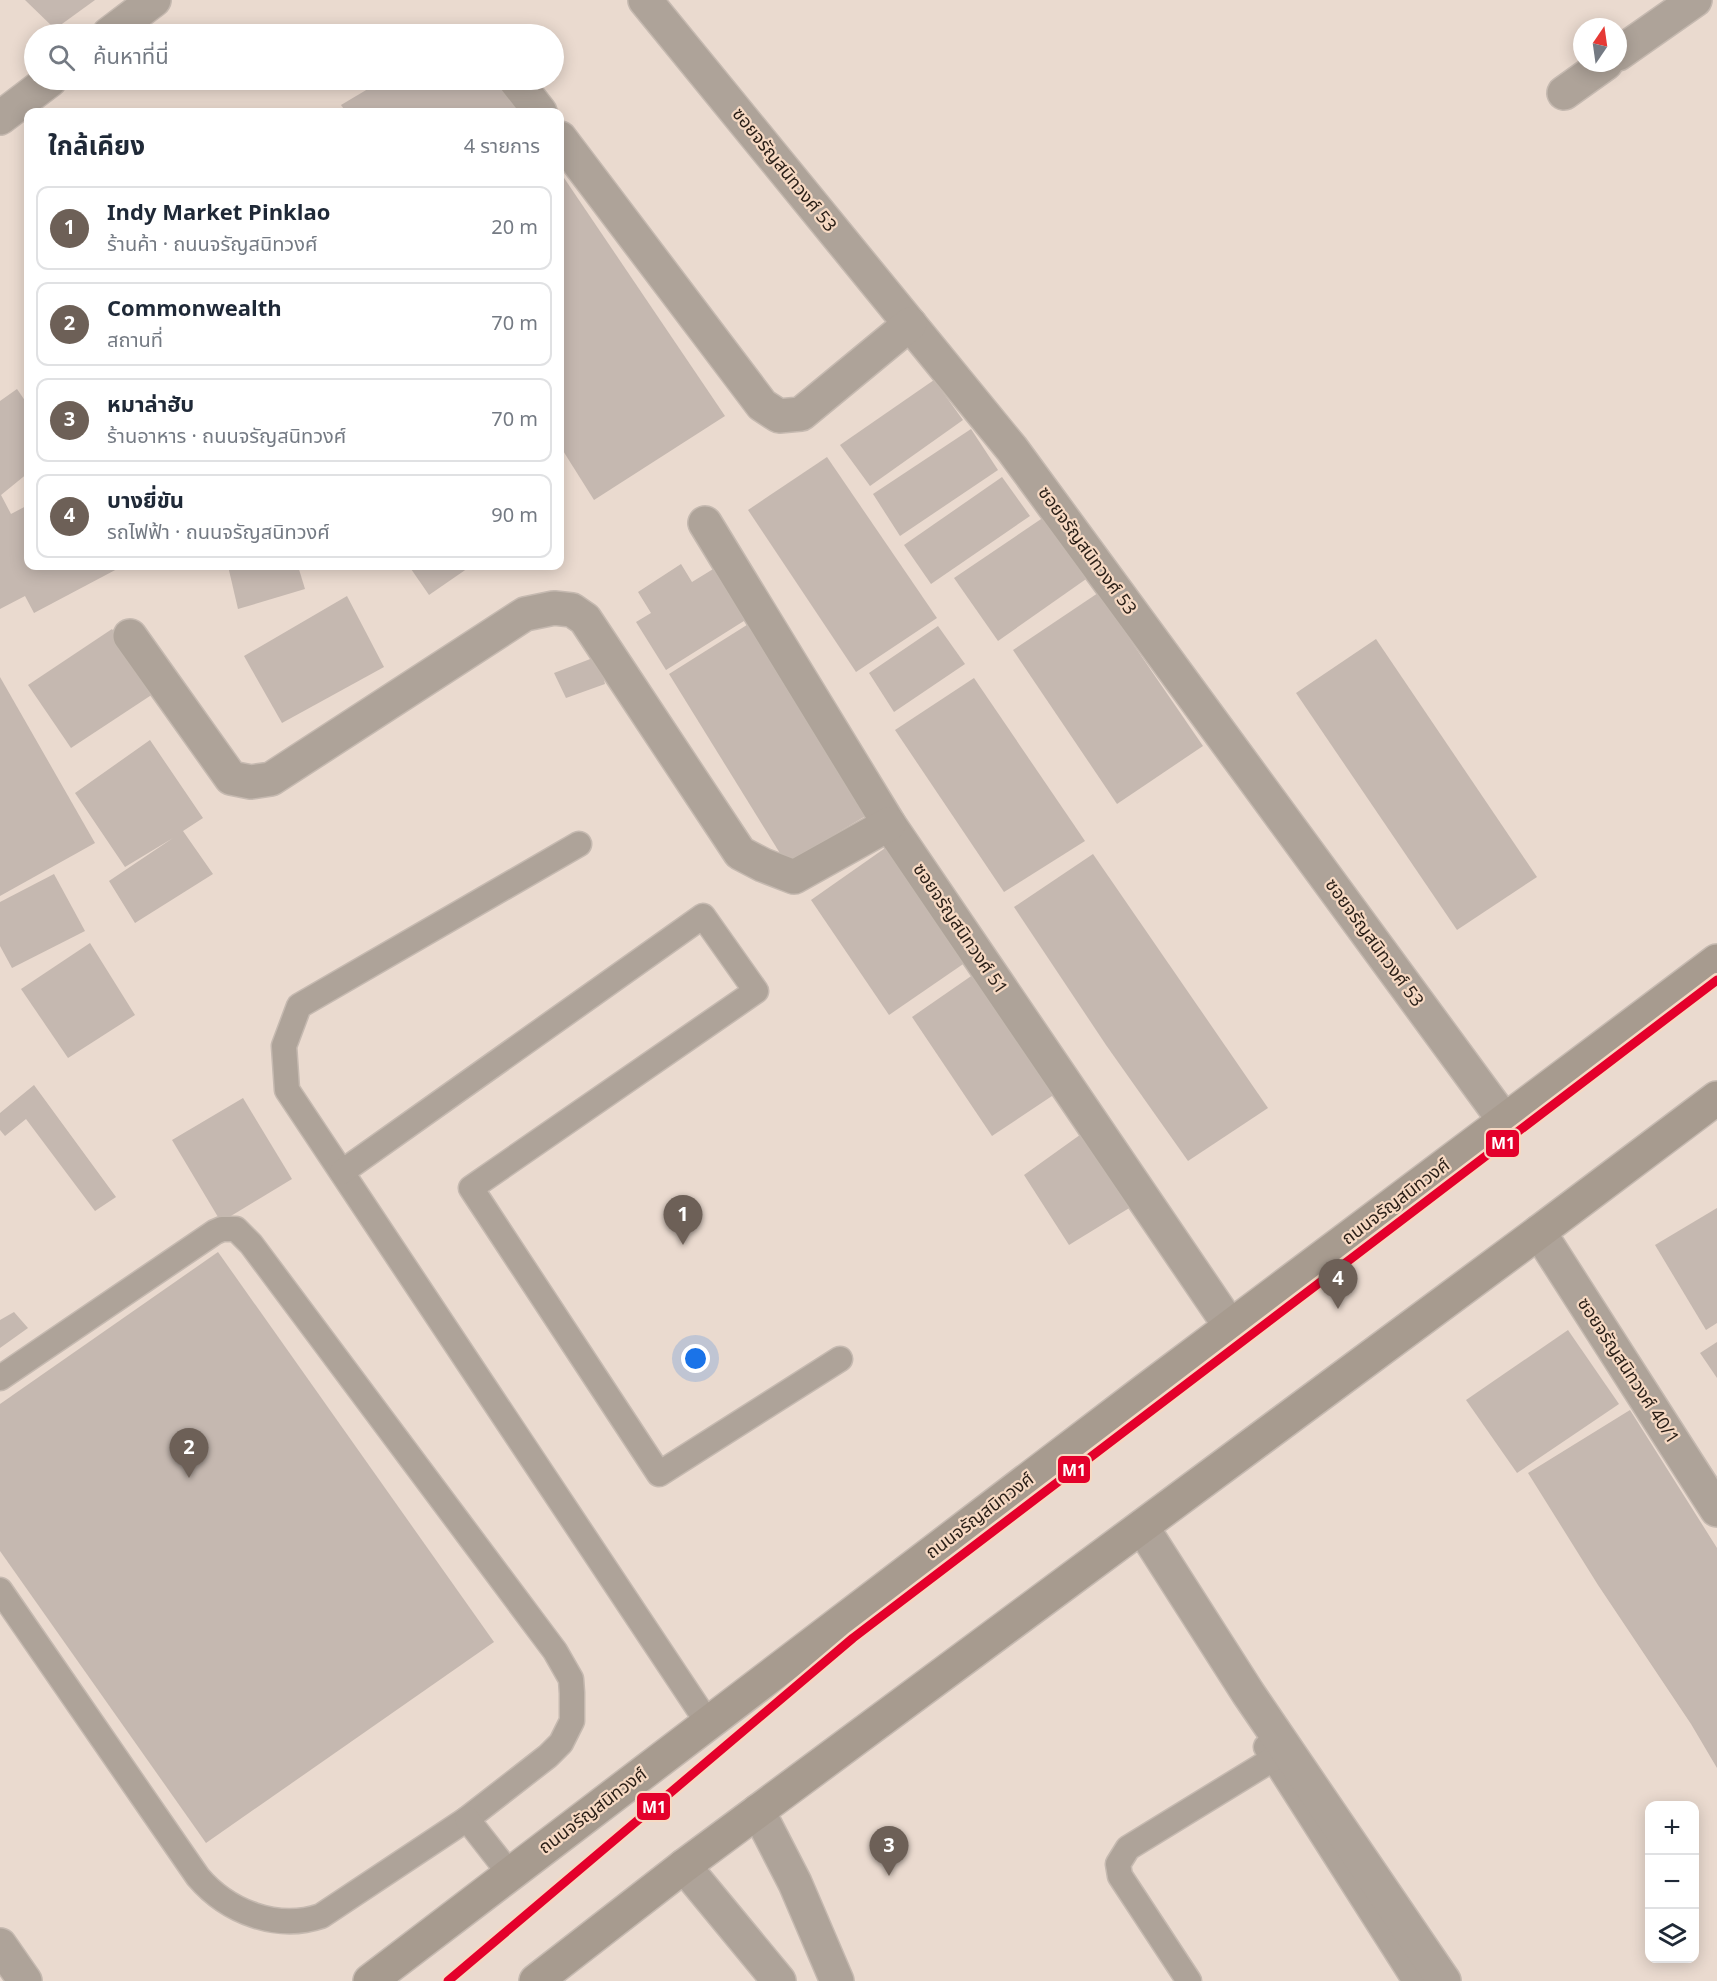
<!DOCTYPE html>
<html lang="th">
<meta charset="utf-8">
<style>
:root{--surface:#fff;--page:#f6f6f7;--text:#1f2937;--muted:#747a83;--line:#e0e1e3;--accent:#6d6057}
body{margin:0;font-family:Georgia,"Noto Sans Thai",serif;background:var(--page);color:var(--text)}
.controls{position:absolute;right:18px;bottom:18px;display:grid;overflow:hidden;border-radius:12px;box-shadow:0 3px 15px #0003}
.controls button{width:54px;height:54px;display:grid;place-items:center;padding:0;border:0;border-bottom:2px solid var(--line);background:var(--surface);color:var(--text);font:30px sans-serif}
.compass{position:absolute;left:1573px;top:18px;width:54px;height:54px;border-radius:50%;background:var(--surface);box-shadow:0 3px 15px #0003;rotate:13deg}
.you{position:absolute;left:696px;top:1359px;width:21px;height:21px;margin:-15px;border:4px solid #fff;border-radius:50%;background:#1a73e8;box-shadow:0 0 0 9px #1a73e833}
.badge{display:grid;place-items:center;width:39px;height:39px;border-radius:50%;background:var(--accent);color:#fff;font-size:20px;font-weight:700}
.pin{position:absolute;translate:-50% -50px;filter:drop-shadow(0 2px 3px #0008)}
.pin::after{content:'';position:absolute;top:32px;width:21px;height:18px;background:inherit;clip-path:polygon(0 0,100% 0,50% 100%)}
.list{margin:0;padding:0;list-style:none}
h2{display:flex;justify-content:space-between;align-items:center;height:78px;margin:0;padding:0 24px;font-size:26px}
h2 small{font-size:20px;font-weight:400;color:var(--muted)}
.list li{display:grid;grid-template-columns:39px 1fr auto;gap:18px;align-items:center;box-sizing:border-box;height:84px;margin:0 12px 12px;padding:0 12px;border:2px solid var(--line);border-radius:12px}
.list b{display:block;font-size:22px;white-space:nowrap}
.list p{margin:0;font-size:20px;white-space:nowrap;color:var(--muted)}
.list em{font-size:20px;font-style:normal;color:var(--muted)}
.icon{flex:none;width:33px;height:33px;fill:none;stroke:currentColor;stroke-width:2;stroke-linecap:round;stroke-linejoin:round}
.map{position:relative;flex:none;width:1717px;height:1981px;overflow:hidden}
.search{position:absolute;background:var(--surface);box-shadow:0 3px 15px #0003;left:24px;top:24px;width:540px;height:66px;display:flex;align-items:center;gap:15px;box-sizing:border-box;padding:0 21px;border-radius:33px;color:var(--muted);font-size:22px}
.panel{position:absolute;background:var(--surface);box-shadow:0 3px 15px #0003;left:24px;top:108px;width:540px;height:462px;border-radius:12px}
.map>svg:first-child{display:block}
.building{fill:#c5b8b0}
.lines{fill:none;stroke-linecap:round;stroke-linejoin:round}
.lane-casing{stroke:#c5b9b0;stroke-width:27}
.street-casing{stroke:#c5b9b0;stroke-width:36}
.primary-casing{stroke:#c5b9b0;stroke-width:36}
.lane{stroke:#aea399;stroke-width:24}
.street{stroke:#aea399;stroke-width:33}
.primary{stroke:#a79b8f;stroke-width:33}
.metro-1-casing{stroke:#f6d9c3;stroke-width:14}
.metro-1{stroke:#e4002b;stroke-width:9}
.labels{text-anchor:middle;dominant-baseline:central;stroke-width:4.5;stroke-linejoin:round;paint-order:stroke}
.street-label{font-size:18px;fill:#2a1f17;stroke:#f6d9c3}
.line-badge{stroke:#f6d9c3;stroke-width:2}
.badge-label{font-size:16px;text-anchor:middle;font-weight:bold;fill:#fff}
</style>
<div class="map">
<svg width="1717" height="1981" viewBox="0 0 1717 1981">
<rect width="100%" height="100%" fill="#eadacf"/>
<!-- building -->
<g class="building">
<path d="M25 0H95L55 29Z"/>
<path d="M383 80H497L519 112H346L341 105Z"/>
<path d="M560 172 725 416 594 500 560 446Z"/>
<path d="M934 380 963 420 870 486 840 445Z"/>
<path d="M17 389 28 405V473L1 495 11 514 28 505V566H117L119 568 34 613 25 596 0 609V401Z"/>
<path d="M971 429 998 470 900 536 873 494Z"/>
<path d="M827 457 937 618 856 672 748 510Z"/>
<path d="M1002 477 1030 516 931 584 904 545Z"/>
<path d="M1047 515 1089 577 998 641 954 578Z"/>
<path d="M723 563 755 614 666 670 636 622 651 613 638 592 681 564 692 582Z"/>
<path d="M228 566H298L305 589 238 609Z"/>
<path d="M409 566H471L429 595Z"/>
<path d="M1098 593 1203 746 1117 804 1013 650Z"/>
<path d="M347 596 384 667 282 723 244 656Z"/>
<path d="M750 623 869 814 786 863 669 674Z"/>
<path d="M938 626 965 664 894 712 869 673Z"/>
<path d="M112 629 156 692 71 748 28 685Z"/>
<path d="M1376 639 1537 877 1457 930 1296 693Z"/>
<path d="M598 656 605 684 566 698 554 673Z"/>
<path d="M0 677 95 843 0 896Z"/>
<path d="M974 678 1085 841 1004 892 895 730Z"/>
<path d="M150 740 203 818 183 831 213 874 135 923 109 881 173 838 125 867 75 793Z"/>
<path d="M888 846 969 960 889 1015 811 900Z"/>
<path d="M1093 854 1268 1108 1188 1161 1106 1045 1014 907Z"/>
<path d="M54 874 85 931 12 968 0 946V902Z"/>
<path d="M90 943 135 1015 68 1058 21 989Z"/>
<path d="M977 972 1058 1092 992 1136 912 1017Z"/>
<path d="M34 1085 116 1197 95 1211 26 1119 5 1136 0 1130V1113Z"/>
<path d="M243 1098 292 1179 221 1222 172 1140Z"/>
<path d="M1091 1127 1139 1202 1069 1245 1024 1175Z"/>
<path d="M1717 1208V1323L1706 1330 1655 1245Z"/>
<path d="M218 1252 494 1642 206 1843 0 1551V1404Z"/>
<path d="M14 1312 28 1328 0 1348V1320Z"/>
<path d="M1568 1330 1619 1404 1517 1473 1466 1400Z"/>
<path d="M1717 1342V1378L1700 1353Z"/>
<path d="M1630 1410 1717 1548V1768L1691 1724 1598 1585 1528 1473Z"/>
</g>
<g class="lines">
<!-- lane casing -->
<g class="lane-casing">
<g id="lane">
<path d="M579 844 299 1006 284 1046 287 1090 708 1723"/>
<path d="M342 1172 703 916 756 991 471 1188 659 1474 840 1359"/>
<path d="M0 1378 215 1232 222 1229H236L251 1244 555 1651 571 1679 572 1693V1721L561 1743 548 1756 467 1819 321 1916C277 1931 228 1912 198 1877L0 1590"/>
<path d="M1266 1747 1415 1981"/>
<path d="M467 1819 510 1874"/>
<path d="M1189 1981 1120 1876 1118 1864 1128 1848 1273 1759"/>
</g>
</g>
<!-- street casing -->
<g class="street-casing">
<g id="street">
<path d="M645 0 1012 449 1504 1120"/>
<path d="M109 34 154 0"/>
<path d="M1618 54 1695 0"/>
<path d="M515 80 540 112"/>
<path d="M1564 93 1606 63"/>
<path d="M0 118 50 80"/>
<path d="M560 138 762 405 779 416 801 414 910 324"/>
<path d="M705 523 889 824 1230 1326"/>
<path d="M130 636 231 778 251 782 271 779 525 614 554 608 572 610 585 619 740 853 763 865 794 877 889 824"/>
<path d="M1539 1232 1717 1510"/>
<path d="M1142 1527 1248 1693 1444 1981"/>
<path d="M758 1811 795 1883 837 1981"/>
<path d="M684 1866 779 1981"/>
<path d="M0 1945 25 1981"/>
</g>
</g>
<!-- primary casing -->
<g class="primary-casing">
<g id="primary">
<path d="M370 1981 1143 1392 1717 961"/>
<path d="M536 1981 684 1866 1539 1232 1717 1098"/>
</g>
</g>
<!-- lane -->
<use href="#lane" class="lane"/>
<!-- street -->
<use href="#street" class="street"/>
<!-- primary -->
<use href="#primary" class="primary"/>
<!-- metro-1 casing -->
<g class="metro-1-casing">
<path id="metro-1" d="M448 1981 853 1638 1717 980"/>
</g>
<!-- metro-1 -->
<use href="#metro-1" class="metro-1"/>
</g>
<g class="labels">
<!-- street labels -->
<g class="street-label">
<text transform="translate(784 170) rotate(51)">ซอยจรัญสนิทวงศ์ 53</text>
<text transform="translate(1087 551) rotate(54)">ซอยจรัญสนิทวงศ์ 53</text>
<text transform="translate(960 929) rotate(56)">ซอยจรัญสนิทวงศ์ 51</text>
<text transform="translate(1374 943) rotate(54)">ซอยจรัญสนิทวงศ์ 53</text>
<text transform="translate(1396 1202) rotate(-37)">ถนนจรัญสนิทวงศ์</text>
<text transform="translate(1628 1371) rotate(57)">ซอยจรัญสนิทวงศ์ 40/1</text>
<text transform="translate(980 1516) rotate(-37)">ถนนจรัญสนิทวงศ์</text>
<text transform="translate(593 1811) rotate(-37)">ถนนจรัญสนิทวงศ์</text>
</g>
</g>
<g class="line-badge">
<rect x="1485" y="1129" width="35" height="29" rx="6" fill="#e4002b"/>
<rect x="1057" y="1455" width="34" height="29" rx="6" fill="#e4002b"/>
<rect x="636" y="1792" width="35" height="29" rx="6" fill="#e4002b"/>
</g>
<g class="badge-label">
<text x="1503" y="1149">M1</text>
<text x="1074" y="1476">M1</text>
<text x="654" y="1813">M1</text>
</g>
</svg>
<div class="controls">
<button>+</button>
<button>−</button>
<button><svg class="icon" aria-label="layers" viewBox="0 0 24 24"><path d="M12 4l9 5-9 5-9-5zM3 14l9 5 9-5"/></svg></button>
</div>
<svg class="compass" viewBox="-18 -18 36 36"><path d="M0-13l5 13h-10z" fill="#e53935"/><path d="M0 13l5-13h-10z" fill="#747a83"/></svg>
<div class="you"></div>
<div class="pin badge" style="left:683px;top:1245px">1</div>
<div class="pin badge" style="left:189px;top:1478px">2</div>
<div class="pin badge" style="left:889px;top:1876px">3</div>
<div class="pin badge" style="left:1338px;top:1309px">4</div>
<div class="search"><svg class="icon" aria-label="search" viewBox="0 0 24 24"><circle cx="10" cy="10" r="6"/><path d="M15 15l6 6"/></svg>ค้นหาที่นี่</div>
<section class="panel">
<h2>ใกล้เคียง<small>4 รายการ</small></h2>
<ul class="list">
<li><span class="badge">1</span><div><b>Indy Market Pinklao</b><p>ร้านค้า · ถนนจรัญสนิทวงศ์</p></div><em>20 m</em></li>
<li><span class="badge">2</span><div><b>Commonwealth</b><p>สถานที่</p></div><em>70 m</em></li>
<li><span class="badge">3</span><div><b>หมาล่าฮับ</b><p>ร้านอาหาร · ถนนจรัญสนิทวงศ์</p></div><em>70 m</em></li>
<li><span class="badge">4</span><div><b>บางยี่ขัน</b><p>รถไฟฟ้า · ถนนจรัญสนิทวงศ์</p></div><em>90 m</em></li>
</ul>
</section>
</div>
